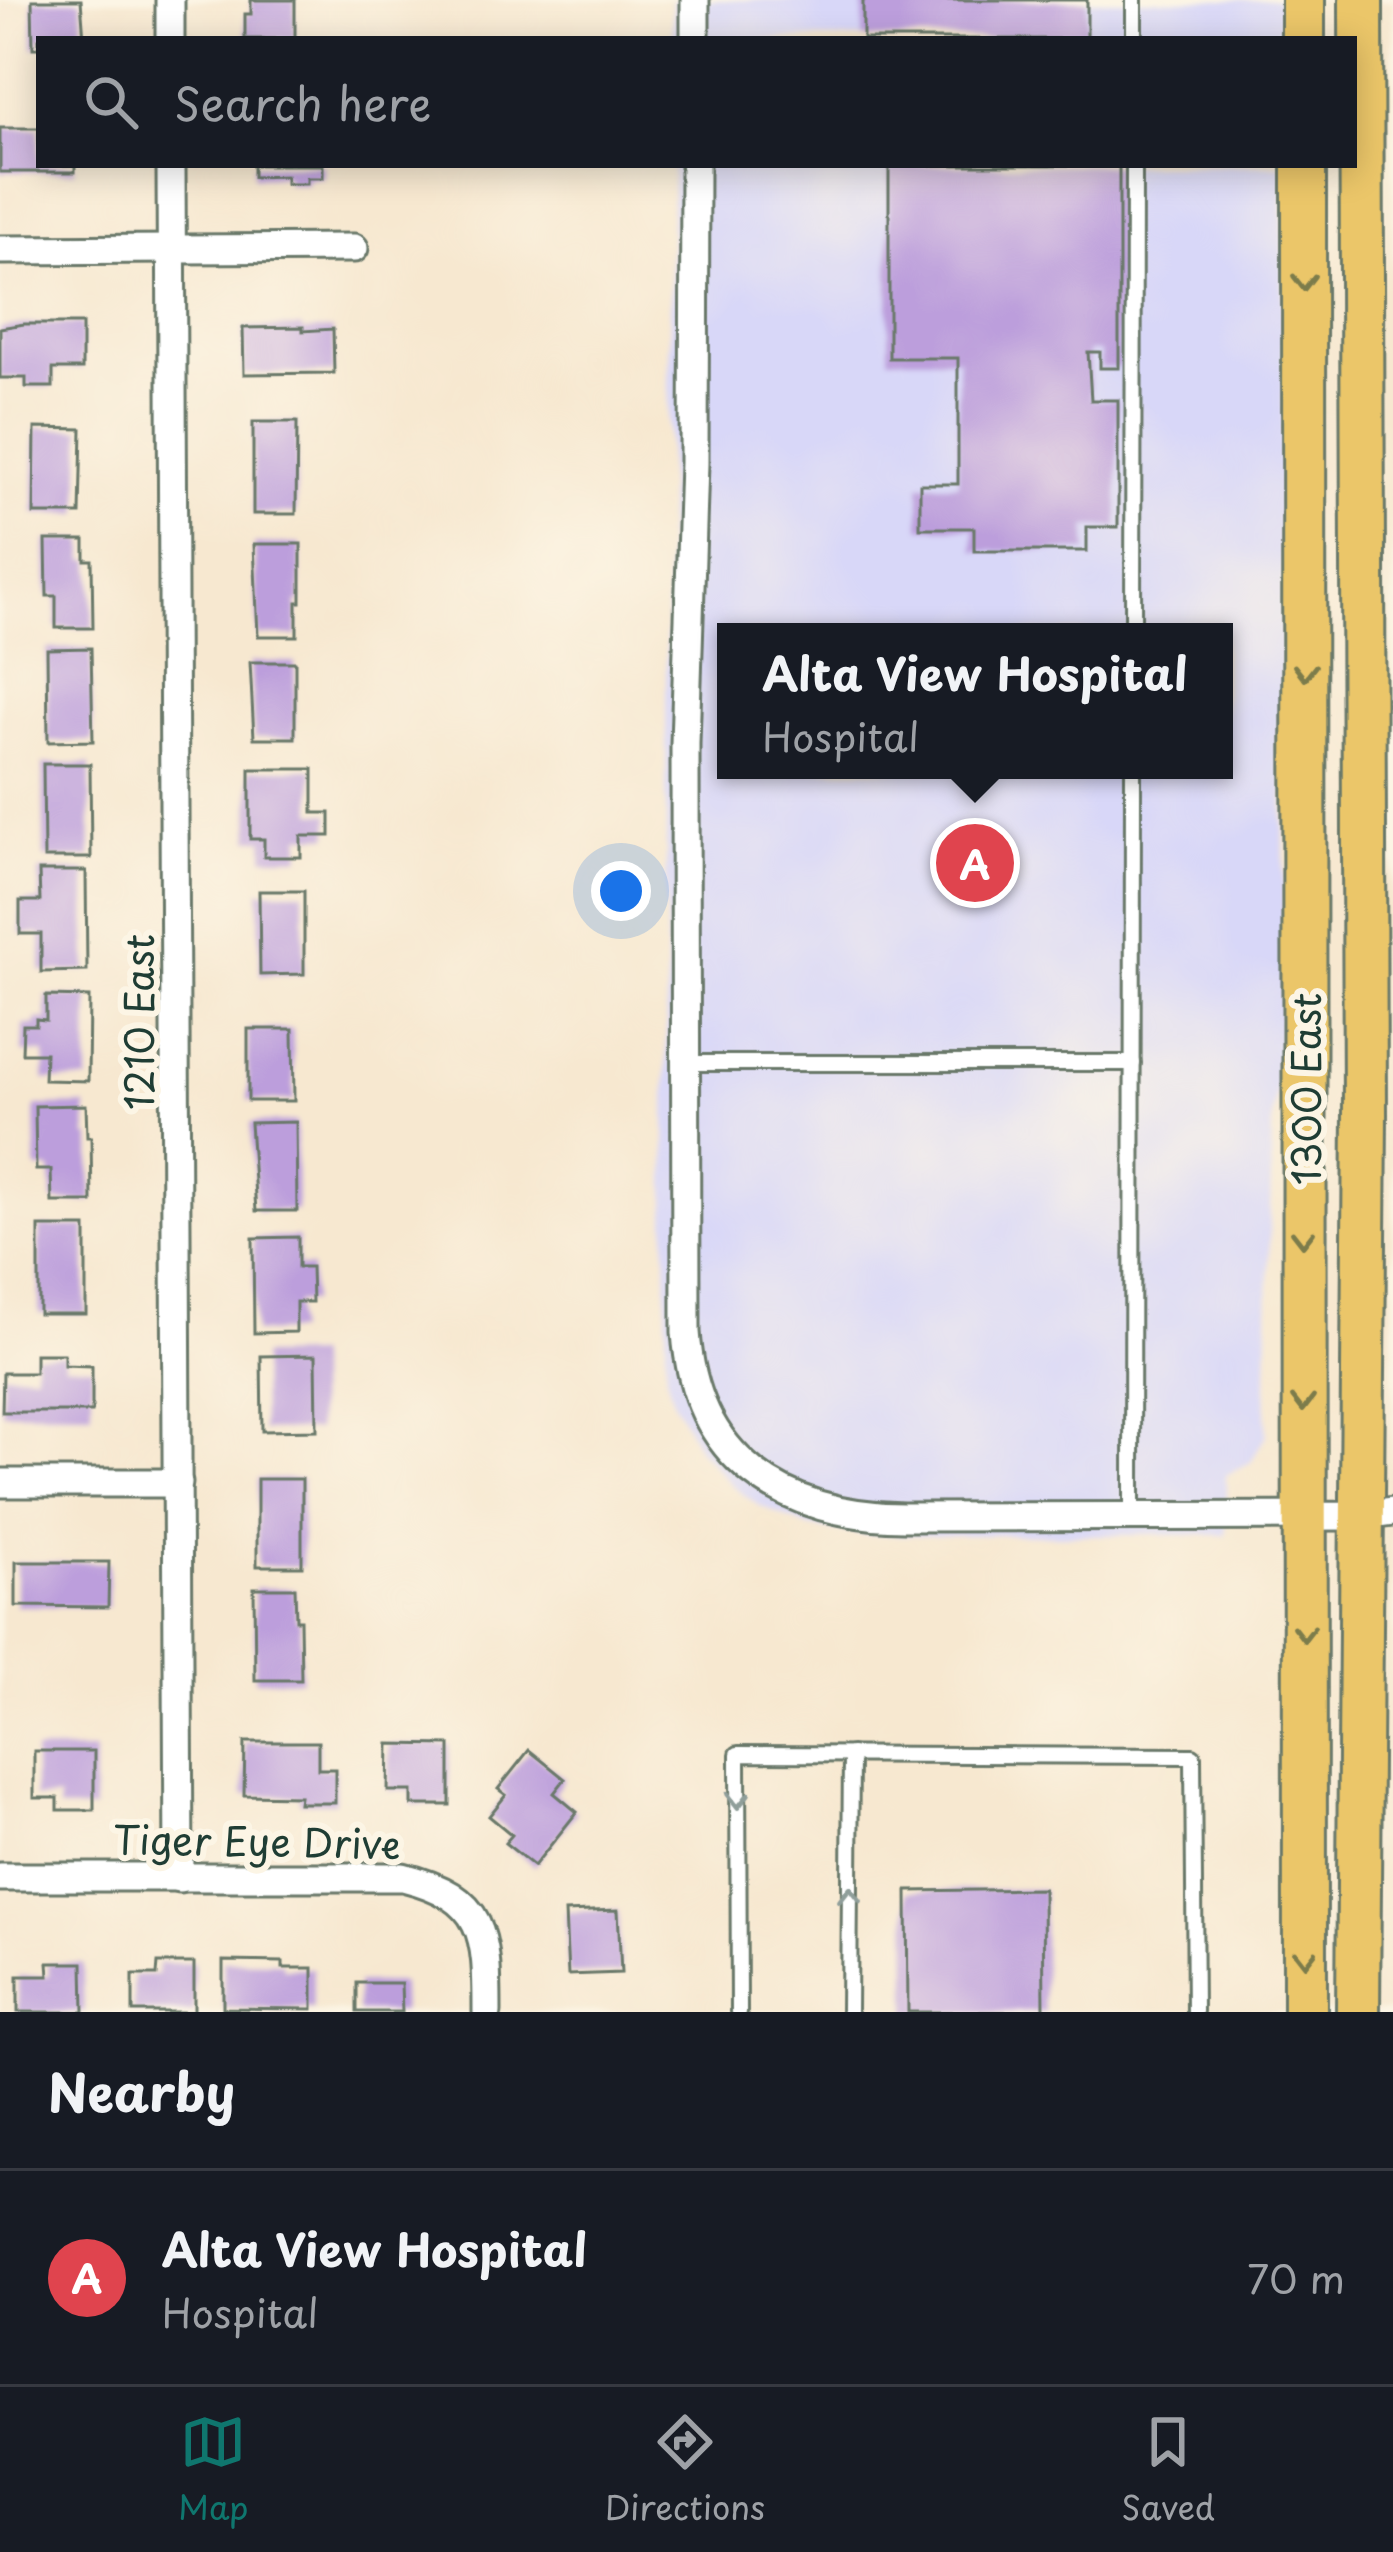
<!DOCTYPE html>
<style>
:root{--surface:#171b24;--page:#242831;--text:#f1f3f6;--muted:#9ea1a6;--line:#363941;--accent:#0f766e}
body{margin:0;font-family:"Playpen Sans",sans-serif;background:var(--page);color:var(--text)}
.you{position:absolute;left:621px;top:891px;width:42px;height:42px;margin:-30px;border:9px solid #fff;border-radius:50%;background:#1a73e8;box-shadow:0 0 0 18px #1a73e833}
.badge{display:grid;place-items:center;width:78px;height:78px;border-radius:50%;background:var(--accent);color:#fff;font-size:39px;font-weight:700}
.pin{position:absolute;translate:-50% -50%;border:6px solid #fff;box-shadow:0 3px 12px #0006}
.popup{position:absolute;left:717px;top:623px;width:516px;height:156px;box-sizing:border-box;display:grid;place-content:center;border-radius:0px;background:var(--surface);filter:drop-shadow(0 3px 9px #0005);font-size:39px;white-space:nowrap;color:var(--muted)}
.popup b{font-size:45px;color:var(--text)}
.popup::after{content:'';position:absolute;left:50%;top:100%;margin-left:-24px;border:24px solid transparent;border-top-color:var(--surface)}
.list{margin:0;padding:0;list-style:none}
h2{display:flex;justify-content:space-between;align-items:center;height:156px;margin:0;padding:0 48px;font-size:51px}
h2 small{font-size:39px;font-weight:400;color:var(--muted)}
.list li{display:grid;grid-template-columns:78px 1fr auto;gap:36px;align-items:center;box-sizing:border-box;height:216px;padding:0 48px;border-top:3px solid var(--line)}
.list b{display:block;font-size:45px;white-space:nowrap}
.list p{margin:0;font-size:39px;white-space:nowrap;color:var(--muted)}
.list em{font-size:39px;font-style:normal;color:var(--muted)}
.icon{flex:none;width:66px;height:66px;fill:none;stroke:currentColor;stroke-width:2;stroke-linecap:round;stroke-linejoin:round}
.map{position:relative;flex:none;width:1393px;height:2012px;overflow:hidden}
.search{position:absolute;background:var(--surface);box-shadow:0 6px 30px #0003;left:36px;right:36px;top:36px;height:132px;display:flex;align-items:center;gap:30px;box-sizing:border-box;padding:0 42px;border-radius:0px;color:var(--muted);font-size:45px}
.sheet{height:372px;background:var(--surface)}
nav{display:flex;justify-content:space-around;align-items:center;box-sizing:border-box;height:168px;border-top:3px solid var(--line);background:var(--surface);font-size:33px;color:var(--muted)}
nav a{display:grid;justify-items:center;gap:6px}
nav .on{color:var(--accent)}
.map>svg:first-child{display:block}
.built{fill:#d8d7f8;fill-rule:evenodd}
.building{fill:#bc9edc}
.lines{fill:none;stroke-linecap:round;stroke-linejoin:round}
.service-casing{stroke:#6b796b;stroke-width:20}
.minor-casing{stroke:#6b796b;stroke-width:33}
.primary-casing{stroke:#6b796b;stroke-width:48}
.service{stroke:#fff;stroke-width:14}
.minor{stroke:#fff;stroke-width:27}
.primary{stroke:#ebc669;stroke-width:42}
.oneway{stroke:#7b7b4c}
.oneway2{stroke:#8f9e9a}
.labels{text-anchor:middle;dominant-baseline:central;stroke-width:12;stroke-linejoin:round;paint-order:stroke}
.street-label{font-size:39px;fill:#1f3d34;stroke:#fcf5e5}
</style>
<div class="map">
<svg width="1393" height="2012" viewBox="0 0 1393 2012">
<rect width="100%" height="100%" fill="#fcf5e5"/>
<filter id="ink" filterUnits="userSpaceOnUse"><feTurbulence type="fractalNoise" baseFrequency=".00833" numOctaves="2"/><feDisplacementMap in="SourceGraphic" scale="24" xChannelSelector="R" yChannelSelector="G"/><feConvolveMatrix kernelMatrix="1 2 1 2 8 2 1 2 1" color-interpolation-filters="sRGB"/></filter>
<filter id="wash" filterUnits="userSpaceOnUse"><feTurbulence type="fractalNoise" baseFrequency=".004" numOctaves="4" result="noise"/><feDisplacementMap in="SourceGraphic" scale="48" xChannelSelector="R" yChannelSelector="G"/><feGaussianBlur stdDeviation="2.7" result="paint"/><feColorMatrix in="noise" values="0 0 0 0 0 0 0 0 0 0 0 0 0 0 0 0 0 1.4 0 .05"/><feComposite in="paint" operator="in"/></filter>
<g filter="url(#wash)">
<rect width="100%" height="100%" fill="#f7e8d0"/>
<!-- built -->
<g class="built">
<rect x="672" y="0" width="611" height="39"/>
<path d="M672 165H1283L1284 1045 1272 1117 1266 1435 1251 1462 1226 1475V1535H864L809 1527 758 1505 735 1488 698 1449 673 1401 666 1375V571ZM726 632H1224V770H726Z"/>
</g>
<g id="blocks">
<!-- building -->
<g class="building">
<path d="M32 0H81L84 39H39V48H33Z"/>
<path d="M251 0H295V39H245V14H251Z"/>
<rect x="863" y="0" width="224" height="39"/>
<path d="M0 128H39V165H75V172H0Z"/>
<path d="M253 165H323V178H307V184H286V176L253 177Z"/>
<path d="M889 165H1119V368H1100V352H1088L1091 400H1118V527H1087V551H974V528H920V484H958V358H889Z"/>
<path d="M24 324H82V369H53V387H26V378H0V328Z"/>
<path d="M303 327V331L333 329 334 373 244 374 243 328Z"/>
<path d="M253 422H297L296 514H253Z"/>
<path d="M35 428 82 429 80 514H34Z"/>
<path d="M46 540H85V560H92L93 628H56V596H47Z"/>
<path d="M254 544H301V602H297V636H258Z"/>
<path d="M91 648 93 741 48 742 47 649Z"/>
<path d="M250 662H295V738H254Z"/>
<path d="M43 764H90L91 858H44Z"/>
<path d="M250 769H313V813H330V836H301V857H264V839H250Z"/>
<path d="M39 871H86L87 971 41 972V934H20V901H40Z"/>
<path d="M259 891H304V974L260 975Z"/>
<path d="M46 996 89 997 88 1081 44 1080 45 1053H22L23 1025H36V1019L46 1020Z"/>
<path d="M248 1029H293L294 1101H248Z"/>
<path d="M86 1105 87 1137H91L92 1202H52L51 1170H36L35 1106Z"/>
<path d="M296 1122 297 1211H256L250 1123Z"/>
<rect x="39" y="1227" width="47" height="87"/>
<path d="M298 1237V1267H311L312 1302H296V1332L254 1333 253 1238Z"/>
<path d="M35 1354H64V1365L92 1366V1412H2L3 1373H35Z"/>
<path d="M316 1355 317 1430 262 1431 261 1356Z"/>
<rect x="257" y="1479" width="45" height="87"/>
<path d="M16 1562H109L108 1607 16 1606Z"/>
<path d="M254 1588H295L296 1620H300L301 1680H255Z"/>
<path d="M245 1742H318V1769H335V1803H299L300 1796 244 1795Z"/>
<path d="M389 1744 450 1745V1805H412V1791H388Z"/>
<path d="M529 1750 565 1779 554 1793 577 1812 534 1866 505 1843 512 1835 489 1816 506 1795 498 1789Z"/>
<path d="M34 1751H94V1810H58V1798H34Z"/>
<path d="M1043 1889 1044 2012H908L907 1891Z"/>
<path d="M618 1910 621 1973 568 1975 565 1912Z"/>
<path d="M223 1961 283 1962V1968H313V2009L223 2008Z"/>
<path d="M48 1963H83L84 2012H18V1976H49Z"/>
<path d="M158 1963H194V2012H133V1975H157Z"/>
<path d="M357 1983H401L402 2012H357Z"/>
</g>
</g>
</g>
<g filter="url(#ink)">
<use href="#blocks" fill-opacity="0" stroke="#6b796b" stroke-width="3"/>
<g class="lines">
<!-- service casing -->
<g class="service-casing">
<g id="service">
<path d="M1134 39V0"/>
<path d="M1133 632 1134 165"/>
<path d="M686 1063H1133"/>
<path d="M1132 1517 1133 770"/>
<path d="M739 2012 738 1754 1193 1756 1195 2012"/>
<path d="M849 2012 851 1754"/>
</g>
</g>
<!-- minor casing -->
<g class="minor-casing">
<g id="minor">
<path d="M170 0V39"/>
<path d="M695 0V39"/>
<path d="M171 165 179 1878"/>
<path d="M695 165 694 463 685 744 686 1332C695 1460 783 1515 903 1517L1361 1516 1393 1512"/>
<path d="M0 250 354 248"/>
<path d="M0 1483H178"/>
<path d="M0 1877H403C486 1898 487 1934 487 2012"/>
</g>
</g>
<!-- primary casing -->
<g class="primary-casing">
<g id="primary">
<path d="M1303 0V39"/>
<path d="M1304 165 1305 2012"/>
<path d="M1358 2012 1365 1114 1361 0"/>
</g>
</g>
<!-- service -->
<use href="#service" class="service"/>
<!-- minor -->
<use href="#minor" class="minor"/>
<!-- primary -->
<use href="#primary" class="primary"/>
</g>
<!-- one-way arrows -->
<defs><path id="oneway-chevron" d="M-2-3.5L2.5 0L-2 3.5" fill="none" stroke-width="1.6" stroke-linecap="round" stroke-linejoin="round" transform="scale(3)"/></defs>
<g class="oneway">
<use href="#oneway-chevron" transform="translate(1304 282) rotate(90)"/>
<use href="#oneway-chevron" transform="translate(1305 672) rotate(90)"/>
<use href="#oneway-chevron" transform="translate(1303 1238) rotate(90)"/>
<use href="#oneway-chevron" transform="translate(1303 1403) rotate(90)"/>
<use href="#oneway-chevron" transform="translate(1304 1633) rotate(90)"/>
<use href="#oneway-chevron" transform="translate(1305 1958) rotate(90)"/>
</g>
<g class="oneway2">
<use href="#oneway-chevron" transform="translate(738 1800) rotate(90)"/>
<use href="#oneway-chevron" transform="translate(850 1895) rotate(-90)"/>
</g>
</g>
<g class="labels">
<!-- street labels -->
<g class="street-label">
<text transform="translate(137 1022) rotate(-90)">1210 East</text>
<text transform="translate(1304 1089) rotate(-90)">1300 East</text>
<text transform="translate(257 1840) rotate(1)">Tiger Eye Drive</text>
</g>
</g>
</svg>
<div class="you"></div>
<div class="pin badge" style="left:975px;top:863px;background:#e0444e">A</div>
<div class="popup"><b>Alta View Hospital</b>Hospital</div>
<div class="search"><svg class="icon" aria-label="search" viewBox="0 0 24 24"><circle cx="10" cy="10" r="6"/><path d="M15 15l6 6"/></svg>Search here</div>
</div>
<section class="sheet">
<h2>Nearby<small></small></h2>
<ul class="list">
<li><span class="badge" style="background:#e0444e">A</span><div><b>Alta View Hospital</b><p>Hospital</p></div><em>70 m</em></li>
</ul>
</section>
<nav>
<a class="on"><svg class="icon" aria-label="map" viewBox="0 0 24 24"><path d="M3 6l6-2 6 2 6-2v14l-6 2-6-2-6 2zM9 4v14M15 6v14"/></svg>Map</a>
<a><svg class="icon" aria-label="directions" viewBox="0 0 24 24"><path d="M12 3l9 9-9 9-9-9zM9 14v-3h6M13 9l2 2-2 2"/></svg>Directions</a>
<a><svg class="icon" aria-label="saved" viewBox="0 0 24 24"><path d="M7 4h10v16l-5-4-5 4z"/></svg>Saved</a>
</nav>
